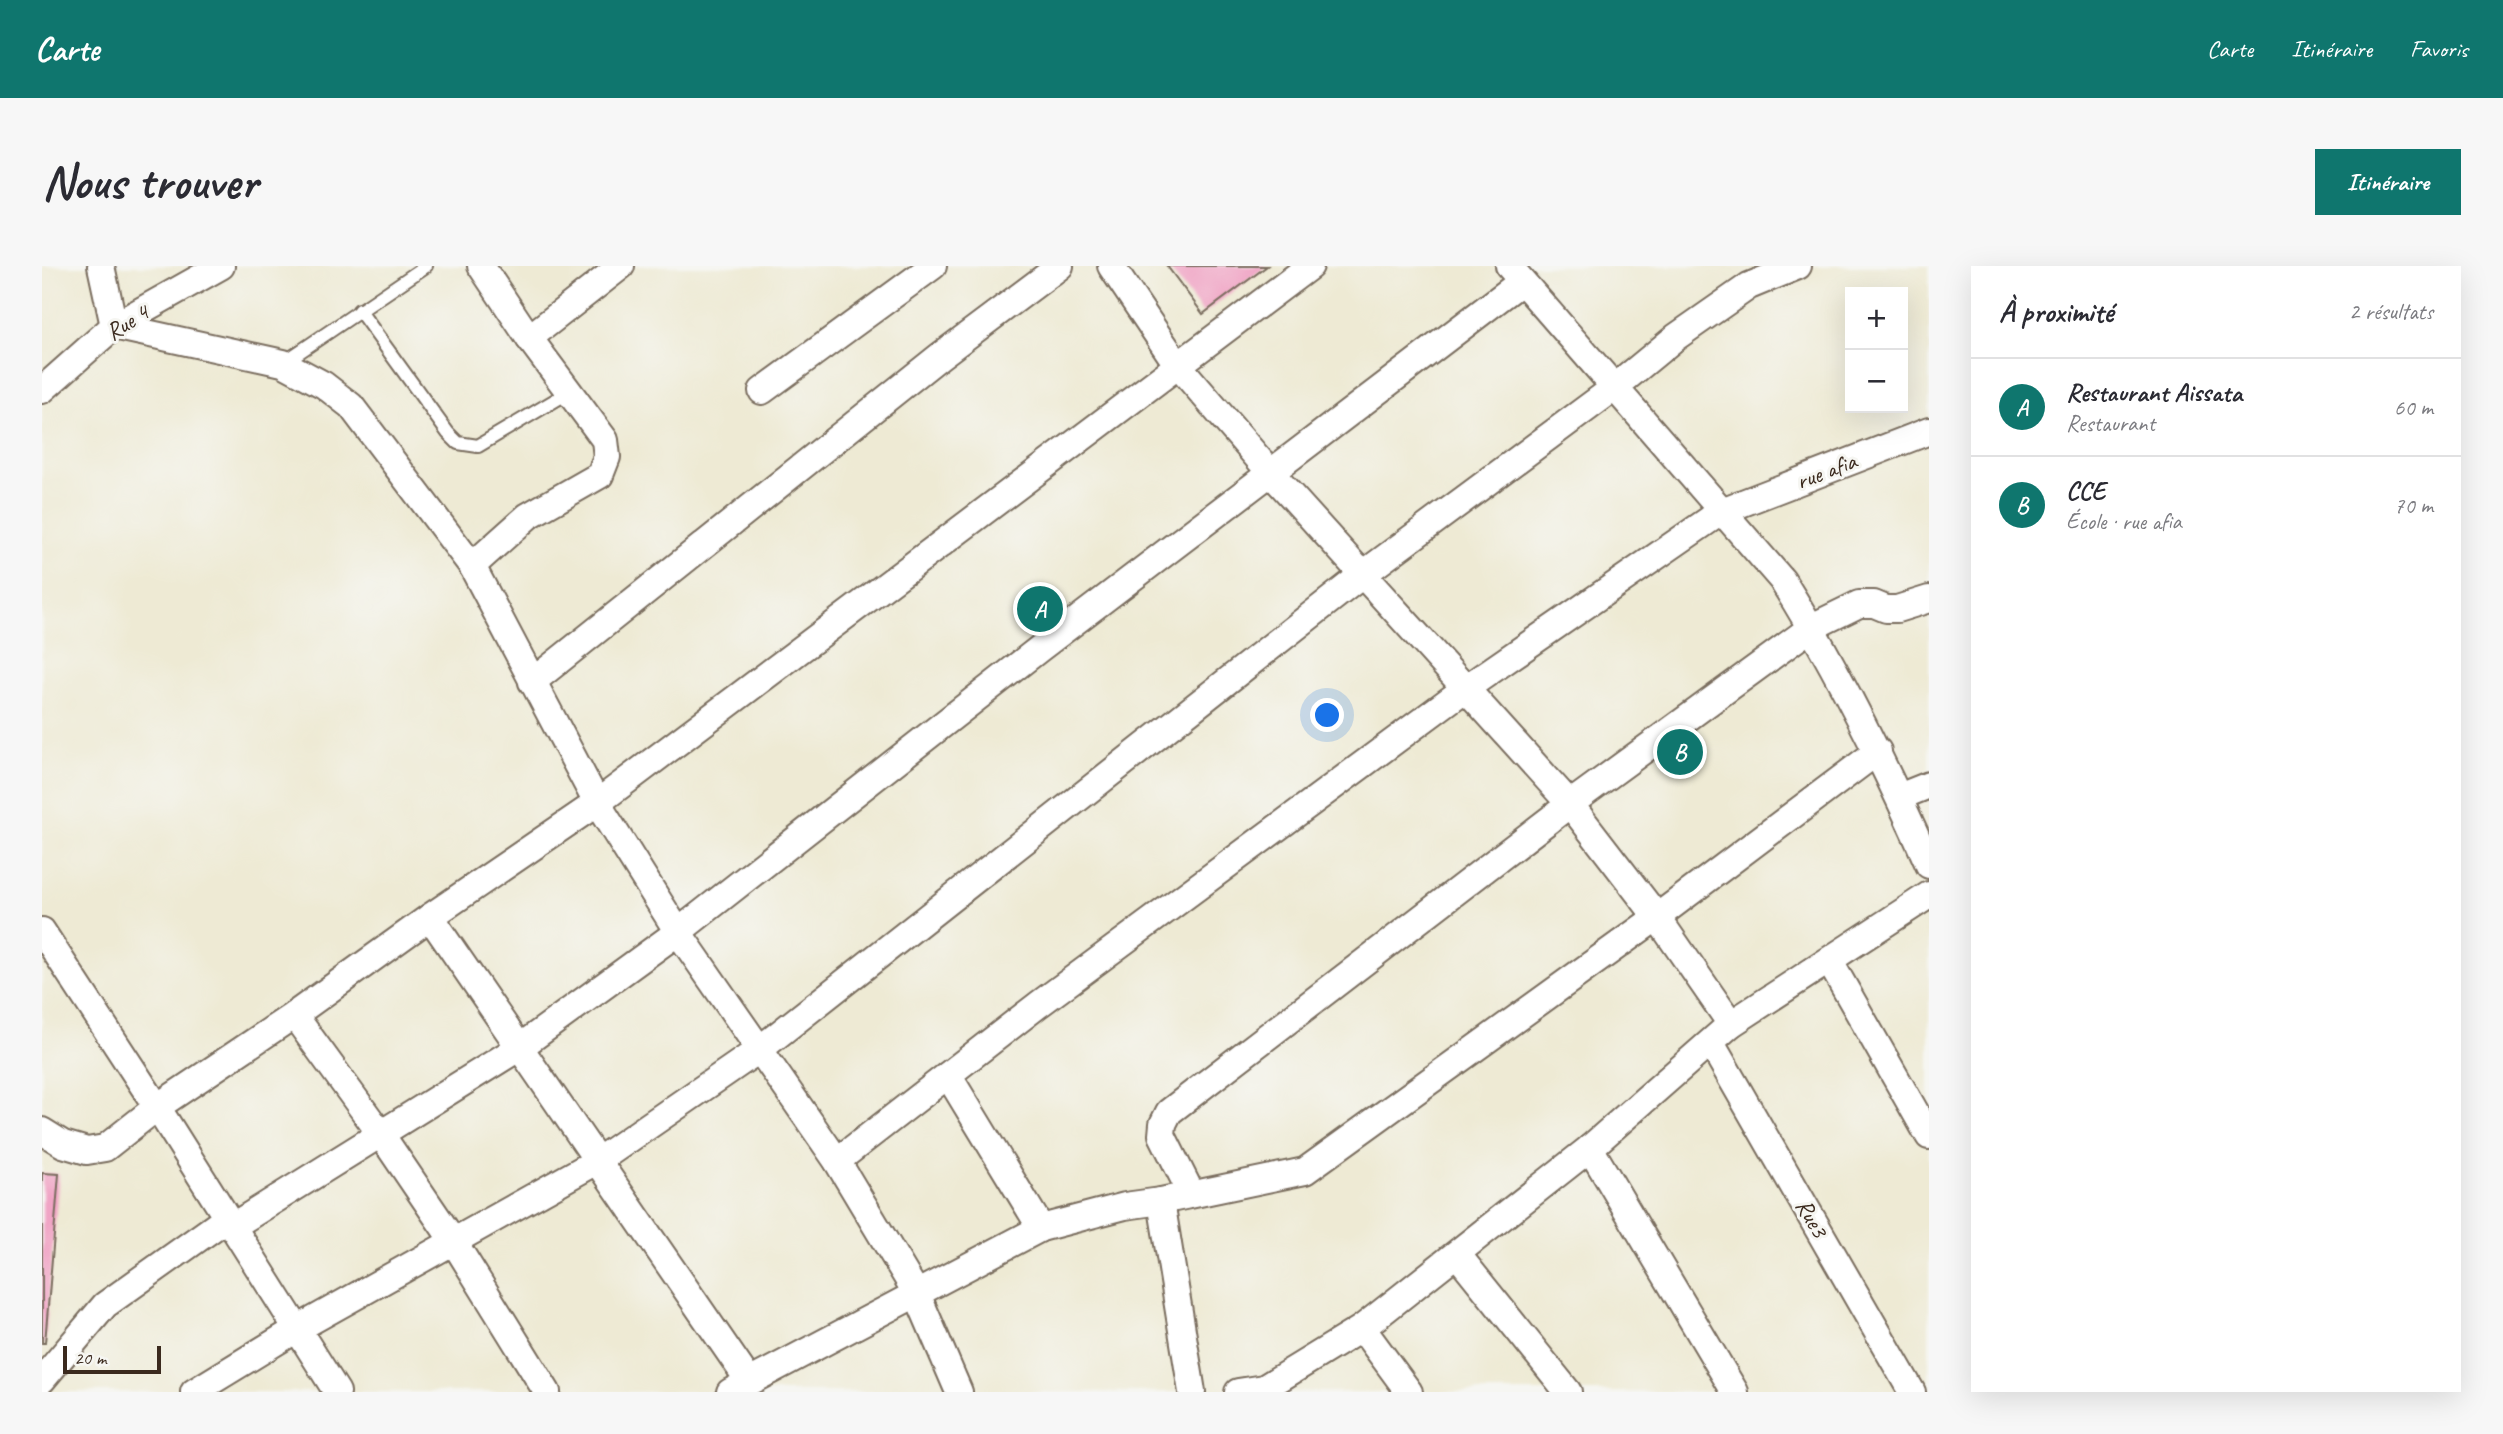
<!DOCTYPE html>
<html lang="fr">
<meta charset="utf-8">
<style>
:root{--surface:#fff;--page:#f7f7f7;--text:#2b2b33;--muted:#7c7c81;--line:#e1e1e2;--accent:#0f766e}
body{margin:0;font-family:Caveat,sans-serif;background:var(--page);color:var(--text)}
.controls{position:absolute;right:21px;top:21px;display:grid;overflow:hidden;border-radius:0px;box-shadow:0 7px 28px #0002}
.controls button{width:63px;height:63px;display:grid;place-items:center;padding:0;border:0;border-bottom:2px solid var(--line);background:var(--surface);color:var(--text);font:35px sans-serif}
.scale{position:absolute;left:21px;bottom:18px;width:98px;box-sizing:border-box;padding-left:7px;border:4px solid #3b2a1e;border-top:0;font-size:19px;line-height:24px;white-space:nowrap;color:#3b2a1e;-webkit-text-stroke:5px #f6f6f2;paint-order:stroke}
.you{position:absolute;left:1286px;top:450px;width:24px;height:24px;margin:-18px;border:5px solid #fff;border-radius:50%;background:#1a73e8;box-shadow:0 0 0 10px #1a73e833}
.badge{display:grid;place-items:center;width:46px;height:46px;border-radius:50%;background:var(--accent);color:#fff;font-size:23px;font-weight:700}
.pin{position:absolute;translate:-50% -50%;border:4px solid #fff;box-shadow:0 2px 7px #0006}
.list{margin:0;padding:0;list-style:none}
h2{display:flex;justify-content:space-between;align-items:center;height:91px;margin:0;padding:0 28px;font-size:30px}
h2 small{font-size:23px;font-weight:400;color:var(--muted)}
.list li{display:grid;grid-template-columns:46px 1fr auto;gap:21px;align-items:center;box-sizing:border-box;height:98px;padding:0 28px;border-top:2px solid var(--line)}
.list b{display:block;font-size:26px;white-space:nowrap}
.list p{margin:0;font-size:23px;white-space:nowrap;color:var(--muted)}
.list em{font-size:23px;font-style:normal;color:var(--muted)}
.map{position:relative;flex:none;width:1887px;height:1126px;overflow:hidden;border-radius:0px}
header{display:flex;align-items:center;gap:42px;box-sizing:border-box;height:98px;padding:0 35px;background:var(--accent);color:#fff}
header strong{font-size:33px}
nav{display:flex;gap:38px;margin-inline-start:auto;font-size:24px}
.intro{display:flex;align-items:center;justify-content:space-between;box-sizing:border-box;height:168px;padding:0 42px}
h1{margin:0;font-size:49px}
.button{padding:18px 32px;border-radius:0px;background:var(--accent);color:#fff;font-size:24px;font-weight:700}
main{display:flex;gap:42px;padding:0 42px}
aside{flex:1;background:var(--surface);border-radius:0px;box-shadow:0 7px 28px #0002}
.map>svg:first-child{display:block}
.building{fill:#f0a4c5}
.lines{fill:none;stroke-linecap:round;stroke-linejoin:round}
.service-casing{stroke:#7a6d5e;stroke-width:16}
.minor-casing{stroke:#7a6d5e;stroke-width:30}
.service{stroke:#fff;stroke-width:12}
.minor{stroke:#fff;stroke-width:26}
.labels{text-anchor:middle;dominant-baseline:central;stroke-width:6;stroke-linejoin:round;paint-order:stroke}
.street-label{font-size:24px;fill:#3b2a1e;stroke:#f6f6f2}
</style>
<header>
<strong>Carte</strong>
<nav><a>Carte</a><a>Itinéraire</a><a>Favoris</a></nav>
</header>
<div class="intro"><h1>Nous trouver</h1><a class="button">Itinéraire</a></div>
<main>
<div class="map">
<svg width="1887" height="1126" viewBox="0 0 1887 1126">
<rect width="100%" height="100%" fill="#f6f6f2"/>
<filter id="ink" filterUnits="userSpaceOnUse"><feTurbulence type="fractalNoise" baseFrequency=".0143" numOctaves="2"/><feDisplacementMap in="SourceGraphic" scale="14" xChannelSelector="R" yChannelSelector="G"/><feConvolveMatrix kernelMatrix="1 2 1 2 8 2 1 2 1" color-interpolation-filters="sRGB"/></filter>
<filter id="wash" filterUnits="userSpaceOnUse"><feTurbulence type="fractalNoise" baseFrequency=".00686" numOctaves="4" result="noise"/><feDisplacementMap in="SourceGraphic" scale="28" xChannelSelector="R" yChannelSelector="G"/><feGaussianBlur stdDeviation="1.57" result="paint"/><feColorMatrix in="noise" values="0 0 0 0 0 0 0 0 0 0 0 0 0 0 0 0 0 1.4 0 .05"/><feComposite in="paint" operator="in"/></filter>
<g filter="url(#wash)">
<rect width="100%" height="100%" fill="#eeead4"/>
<g id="blocks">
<!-- building -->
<g class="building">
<path d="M1125 0H1225L1161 48Z"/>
<path d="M0 907 17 908 3 1077H0Z"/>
</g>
</g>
</g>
<g filter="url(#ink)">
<use href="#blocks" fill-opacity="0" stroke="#7a6d5e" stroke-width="2"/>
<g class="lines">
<!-- service casing -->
<g class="service-casing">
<g id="service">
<path d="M317 44 406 167 416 177 436 180 527 126"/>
<path d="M241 97 384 0"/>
</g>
</g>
<!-- minor casing -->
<g class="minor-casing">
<g id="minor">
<path d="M59 0 72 60 241 97 282 119 309 140 430 300 555 537 636 666 795 895 875 1028 917 1126"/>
<path d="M1069 0 1135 98 1228 206 1528 538 1615 651 1689 758"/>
<path d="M1467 0 1740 314C1797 405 1844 501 1887 599"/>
<path d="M487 72 579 0"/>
<path d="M0 124 72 60 179 0"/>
<path d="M720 125 891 0"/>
<path d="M430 300 486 250 558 209 565 191 563 174 487 72 439 0"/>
<path d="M490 416 898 90 1018 0"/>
<path d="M1857 531 1887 519"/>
<path d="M388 651 707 1115"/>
<path d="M0 665 115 841 295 1126"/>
<path d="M1788 696 1887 870"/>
<path d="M252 749 338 867 412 976 505 1126"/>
<path d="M1669 777 1870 1126"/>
<path d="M906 809 999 962"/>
<path d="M0 865 21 878 45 885 63 882 115 841 252 749 388 651 555 537 1268 0"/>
<path d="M1548 882 1693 1126"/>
<path d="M795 895 996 739 1424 422 1680 245 1887 165"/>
<path d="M1149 927 1120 869 1121 858 1127 846 1528 538 1770 361 1817 338H1832L1844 343H1855L1887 333"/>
<path d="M1119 935 1150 1126"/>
<path d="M191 960 478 781 636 666 997 383 1479 16"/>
<path d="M1415 988 1526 1126"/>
<path d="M1320 1062 1367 1126"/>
<path d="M0 1114 63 1039 185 952"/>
<path d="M152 1126 255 1063 557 894 718 783 1320 309 1572 122 1634 71 1707 20 1756 0"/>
<path d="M688 1126 999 962 1083 940 1119 935 1263 905 1615 651 1836 485"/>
<path d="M1196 1126 1222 1122 1320 1062 1548 882 1689 758 1887 629"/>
</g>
</g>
<!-- service -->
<use href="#service" class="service"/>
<!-- minor -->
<use href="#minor" class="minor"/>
</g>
</g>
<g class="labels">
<!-- street labels -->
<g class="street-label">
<text transform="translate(85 56) rotate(-33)">Rue 4</text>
<text transform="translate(1784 205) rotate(-21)">rue afia</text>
<text transform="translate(1770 952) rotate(60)">Rue3</text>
</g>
</g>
</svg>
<div class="controls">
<button>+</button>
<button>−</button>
</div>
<div class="scale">20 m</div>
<div class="you"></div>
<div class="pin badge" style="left:998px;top:343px">A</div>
<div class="pin badge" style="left:1638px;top:486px">B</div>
</div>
<aside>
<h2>À proximité<small>2 résultats</small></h2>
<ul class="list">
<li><span class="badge">A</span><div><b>Restaurant Aissata</b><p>Restaurant</p></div><em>60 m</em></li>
<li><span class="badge">B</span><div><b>CCE</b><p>École · rue afia</p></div><em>70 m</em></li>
</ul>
</aside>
</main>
